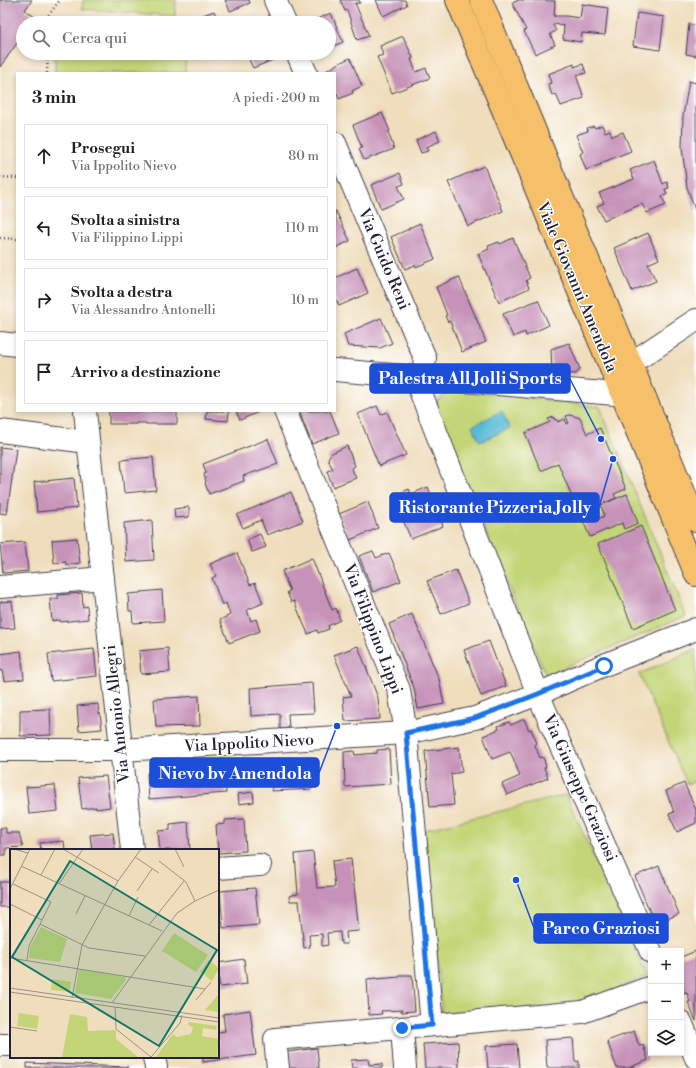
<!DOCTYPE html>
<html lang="it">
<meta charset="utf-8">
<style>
:root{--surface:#fff;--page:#f2f2f2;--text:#202124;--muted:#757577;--line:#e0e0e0}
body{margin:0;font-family:"Libre Bodoni",serif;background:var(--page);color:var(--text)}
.controls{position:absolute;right:12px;bottom:12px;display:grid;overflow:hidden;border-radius:0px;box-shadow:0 2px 6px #0003}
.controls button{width:36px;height:36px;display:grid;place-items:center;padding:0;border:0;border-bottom:1px solid var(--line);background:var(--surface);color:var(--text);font:20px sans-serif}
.stop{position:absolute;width:12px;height:12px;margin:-9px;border:3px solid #1a73e8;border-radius:50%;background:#fff}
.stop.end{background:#1a73e8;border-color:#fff;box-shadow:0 1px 4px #0008}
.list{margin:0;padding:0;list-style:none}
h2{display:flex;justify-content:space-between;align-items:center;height:52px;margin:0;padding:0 16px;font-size:17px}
h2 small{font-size:13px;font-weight:400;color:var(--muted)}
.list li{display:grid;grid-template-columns:26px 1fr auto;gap:12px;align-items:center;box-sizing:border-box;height:64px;margin:0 8px 8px;padding:0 8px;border:1px solid var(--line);border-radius:0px}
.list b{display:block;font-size:15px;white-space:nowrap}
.list p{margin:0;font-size:13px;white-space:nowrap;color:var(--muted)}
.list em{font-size:13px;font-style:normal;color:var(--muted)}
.icon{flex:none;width:22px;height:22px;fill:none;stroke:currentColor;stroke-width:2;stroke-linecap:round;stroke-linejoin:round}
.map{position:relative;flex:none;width:696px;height:1068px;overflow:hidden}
.search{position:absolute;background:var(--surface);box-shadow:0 2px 6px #0003;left:16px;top:16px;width:320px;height:44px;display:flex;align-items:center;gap:10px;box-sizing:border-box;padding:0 14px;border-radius:22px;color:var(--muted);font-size:15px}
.panel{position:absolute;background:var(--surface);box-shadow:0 2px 6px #0003;left:16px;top:72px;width:320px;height:340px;border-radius:0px}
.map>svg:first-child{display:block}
.green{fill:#c4d577;stroke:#737c59}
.water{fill:#57bbd5;stroke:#3c6e88}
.building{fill:#c692b8}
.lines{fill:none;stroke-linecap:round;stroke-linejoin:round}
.minor-casing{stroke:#413e4e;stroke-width:24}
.major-casing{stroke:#413e4e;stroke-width:24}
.path{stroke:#413e4e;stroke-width:2.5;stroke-dasharray:1 3;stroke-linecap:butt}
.minor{stroke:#fff;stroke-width:22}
.major{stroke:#f6c06b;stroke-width:22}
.route{stroke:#1a73e8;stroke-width:5}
.labels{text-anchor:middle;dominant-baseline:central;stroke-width:3;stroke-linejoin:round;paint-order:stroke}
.street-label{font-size:16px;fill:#22223b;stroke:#fff}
.inset-road{fill:none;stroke:#9d9288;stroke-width:1}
.view{fill:#0f766e;fill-opacity:0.15;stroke:#0f766e;stroke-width:2}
.inset-edge{fill:none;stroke:#22223b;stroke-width:2}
.leader{fill:none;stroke:#1d4ed8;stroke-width:1.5}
.callout-dot{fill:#1d4ed8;stroke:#fff;stroke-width:1.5}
.callout{fill:#1d4ed8;stroke:#1d4ed8;stroke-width:1.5}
.callout-label{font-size:17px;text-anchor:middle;font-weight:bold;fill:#fff}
</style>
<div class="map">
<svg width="696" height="1068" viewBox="0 0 696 1068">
<rect width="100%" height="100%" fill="#fff"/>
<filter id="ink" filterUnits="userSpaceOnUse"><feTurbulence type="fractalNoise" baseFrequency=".025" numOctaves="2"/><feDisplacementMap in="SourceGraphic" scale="8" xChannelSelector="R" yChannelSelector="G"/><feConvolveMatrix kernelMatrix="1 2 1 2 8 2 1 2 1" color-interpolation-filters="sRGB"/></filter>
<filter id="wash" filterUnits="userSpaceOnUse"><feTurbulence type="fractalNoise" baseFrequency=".012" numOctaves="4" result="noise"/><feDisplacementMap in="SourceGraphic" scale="16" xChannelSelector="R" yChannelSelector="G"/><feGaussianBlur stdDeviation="0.9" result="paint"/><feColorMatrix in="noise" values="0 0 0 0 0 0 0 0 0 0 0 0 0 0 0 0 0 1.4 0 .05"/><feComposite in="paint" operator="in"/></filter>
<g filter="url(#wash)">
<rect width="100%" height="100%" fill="#efddbb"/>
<!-- green -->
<g class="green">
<path d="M83 0H176L175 16 82 9Z"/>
<path d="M55 53H186L185 73H55Z"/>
<path d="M451 388 600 407 686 616 546 675 434 410 437 401Z"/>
<path d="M696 649V781L687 784 639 674Z"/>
<path d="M566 795 647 976 583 1004 453 1016 442 1013 424 830Z"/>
</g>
<!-- water -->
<path class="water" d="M502 411 510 428 480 442 472 426Z"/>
<g id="blocks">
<!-- building -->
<g class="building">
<path d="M0 0H32L25 10 35 17 31 23H23V35L0 67Z"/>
<path d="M225 0H249L250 3 230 11Z"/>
<path d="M340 0H359L360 3H355L369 36 357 40 347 10 345 11Z"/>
<path d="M376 0H405L407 5 383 16Z"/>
<path d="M519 0 555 1 554 17 555 16H566L580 18 582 4 608 8 605 35 582 33 581 42 563 39 564 26 558 25 557 23 553 25 556 31 550 34 555 45 535 54 524 31 526 30 512 3Z"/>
<path d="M214 11 219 23H201V16Z"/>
<path d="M331 13 343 42 329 48V23H308Z"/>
<path d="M637 13 664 17 660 50 633 46Z"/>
<path d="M689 24 696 25V56L686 54Z"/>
<path d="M403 36 413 58 411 59 416 72 426 68 430 78 392 93 377 57 383 55 380 46Z"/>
<path d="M246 53H270L273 60 253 68Z"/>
<path d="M350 58 362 86 352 91 353 93 339 99 337 93 335 94V73H326V71L335 66V65Z"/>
<path d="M574 64V67L583 64 586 73 579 75 578 74 576 75 584 98 561 106 556 94 552 95 548 84 551 83 548 74Z"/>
<path d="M689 81 696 83V213L687 187 682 148 683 116Z"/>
<path d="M382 113 390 131 388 132 394 149 364 160 359 149 362 148 353 125Z"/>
<path d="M602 125 605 132 610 130 612 136 623 132 631 151 601 163 602 164 586 170 580 154 583 152 576 135 588 131 587 128 594 126 595 128Z"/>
<path d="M436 131 440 141 426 147 428 151 421 153 416 140Z"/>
<path d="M654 160 663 184 667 182 669 188 665 189 667 194 662 197 666 205 647 213 642 204 604 220 597 206 604 203 599 193 634 179 630 170Z"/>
<path d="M484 166 503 211 468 226 448 182Z"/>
<path d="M400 173 404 184 398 186 404 199 381 209 371 185Z"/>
<path d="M335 211H336L350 241 335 248Z"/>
<path d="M420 223 435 259 416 267 415 265 405 269 391 237 409 229V228Z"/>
<path d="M648 233 659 259 648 264 656 281 632 291 614 248Z"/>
<path d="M513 238 530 278 526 280 529 288 499 302 478 254 489 249 488 246 499 242 500 244Z"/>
<path d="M357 268 368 293 339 306 336 298H335V278Z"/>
<path d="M459 277 486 342 462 352 450 321 448 322 445 316 447 315 436 287Z"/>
<path d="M538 300 549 325 526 336 525 332 513 337 503 314Z"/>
<path d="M381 318 392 343 380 348 348 346 344 334Z"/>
<path d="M569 343 580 369 576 374 552 373 551 349Z"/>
<path d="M377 406 381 415 387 412 406 455 379 466 358 414Z"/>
<path d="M109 411H177V424H146V423H136V424H109Z"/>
<path d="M207 411H229L228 421 206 419Z"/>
<path d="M236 411H261L240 420Z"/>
<path d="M299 411H330L339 433 312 444Z"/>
<path d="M569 415 574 416 580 418 587 434 600 428 626 489 614 494 616 498 579 514 558 463 541 471 525 433 550 422 548 419 554 417 555 420H557L558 422 565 419 567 424 569 423 566 416Z"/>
<path d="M268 439 278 464 243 476 244 481 209 494 205 483 206 482 204 474 206 473 203 464Z"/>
<path d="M347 446 355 466 353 467 352 469 356 478 333 487 327 471 333 469 328 460 329 456 332 453Z"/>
<path d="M0 447 16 449 7 514 0 513Z"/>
<path d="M153 457 156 490 124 493 121 460Z"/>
<path d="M74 478 77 508 37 512 34 482Z"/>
<path d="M428 487 443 526 411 539 400 513 396 495 409 489 411 494Z"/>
<path d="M291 492 303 521 267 535 261 520 243 528 237 515Z"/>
<path d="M627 494 638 523 624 529 622 523 590 537 580 514 593 509 597 519 603 517 604 514 601 505Z"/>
<path d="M368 502 378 528 350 540 339 514Z"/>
<path d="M189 507V517L175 518 174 509Z"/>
<path d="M152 520 154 560 126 562 124 523Z"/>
<path d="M641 526 675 610 633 628 598 544Z"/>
<path d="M260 534 266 547 252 552 247 540Z"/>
<path d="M77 538 80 563 66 565V562L54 563 52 540Z"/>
<path d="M25 542 28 571 3 573 0 544Z"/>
<path d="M373 551 376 558 389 553 401 581 373 592 359 556Z"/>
<path d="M237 553 250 585 255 583 263 603 247 610 251 621 256 619 260 631 229 643 220 620 230 615 226 603 222 605 212 578 216 576 210 564Z"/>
<path d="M312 558 332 610 336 608 340 620 328 626 329 629 318 633 317 630 308 634 294 601 291 602 287 592 290 591 282 571Z"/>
<path d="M456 570 469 603 441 614 427 581Z"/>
<path d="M162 590 164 621 133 623 132 611H129L128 594 140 593 141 592Z"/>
<path d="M82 593 83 607 87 606 88 619 60 622V620L52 621 50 599H58V595Z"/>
<path d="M12 601 15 628 0 629V602Z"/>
<path d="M412 614 439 679 444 704 418 709 414 688 389 624Z"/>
<path d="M489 641 506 686 481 696 464 650Z"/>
<path d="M358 646 378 698 380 719 345 721 343 697 351 696 334 655Z"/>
<path d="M168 648 170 672 141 674 139 651Z"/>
<path d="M94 649 97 676 51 681 48 654Z"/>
<path d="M21 651 24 679 4 681 2 670 0 671V654Z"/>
<path d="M312 683 314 713 288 714 289 728 280 729V714L251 716 250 688Z"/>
<path d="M199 696 200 726 156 727 154 699Z"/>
<path d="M98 704 99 714 100 713 102 729 79 731 77 706Z"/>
<path d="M50 709 51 735 20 736V710Z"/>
<path d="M524 719 529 730 531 729 537 743 535 745 540 758 543 757 546 767 544 768 548 778 507 795 502 784 520 776 513 758 510 752 492 759 483 736 499 729 498 726 509 722 511 725Z"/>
<path d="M459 747 462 772 451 774 454 805 430 807 425 751Z"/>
<path d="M389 749 391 784 345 787 344 752 354 751 355 755 377 753V750Z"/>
<path d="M310 758 312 789 272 791 270 761Z"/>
<path d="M224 767 226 793 149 799 147 773Z"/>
<path d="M106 776 110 807 96 809V807L82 809 78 778Z"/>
<path d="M684 783 696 810V823L677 832 669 814 674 812 666 791Z"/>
<path d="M55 785 58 811 29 814 26 787Z"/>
<path d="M253 792 254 802 239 804 238 794Z"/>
<path d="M244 819 246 851 218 853 216 825 225 824V820Z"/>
<path d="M188 822 190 850H160L158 831 170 830V824Z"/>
<path d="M0 828H6V833H19L23 847 6 848V855H0Z"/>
<path d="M113 833 115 850H92L90 835Z"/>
<path d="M64 841 65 850H41L40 843Z"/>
<path d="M313 852 317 888 335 887 332 861 351 859 359 931 346 932 347 944H341L340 932 327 933 328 945 322 946V934L309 935 310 947 304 948 299 901H290L289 896 292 895 298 894 295 854Z"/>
<path d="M659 866 679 914 655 924 635 876Z"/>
<rect x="0" y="882" width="11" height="25"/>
<path d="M255 888 259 925 223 928 220 891Z"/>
<path d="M696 951V1021L688 1002H690L687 993 685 994 681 983V957Z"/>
<path d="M244 959 247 984 220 987 218 975V963Z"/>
<path d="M400 975H412L415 1011 402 1012V1010L381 1011 382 1014 369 1015 367 979 377 978V979L400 977Z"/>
<path d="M250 1010 256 1055 203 1062V1057H218V1032L225 1031 223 1014Z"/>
<path d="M634 1031 639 1046 643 1045 648 1060 628 1068H617L607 1041Z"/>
<path d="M573 1038 575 1062 579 1061V1068H547L545 1040Z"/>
<path d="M458 1042 459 1068H425L423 1044Z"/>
<path d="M517 1044 519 1068H488L486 1046Z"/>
<path d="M317 1048 319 1068H289L287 1052Z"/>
<path d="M368 1059 369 1065 382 1064V1068H352L351 1060Z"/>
<path d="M27 1063 128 1067V1068H27Z"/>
</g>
</g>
</g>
<g filter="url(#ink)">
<use href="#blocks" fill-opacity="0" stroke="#413e4e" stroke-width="1"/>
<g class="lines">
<!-- minor casing -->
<g class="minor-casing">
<g id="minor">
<path d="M275 0 285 23"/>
<path d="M297 53 306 73"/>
<path d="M335 143 425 358 421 393 538 694 651 952"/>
<path d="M0 343 17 345"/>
<path d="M631 361 642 356 696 320"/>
<path d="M335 370 615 394 635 381"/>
<path d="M85 411 132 850"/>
<path d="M285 411 399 690 406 733 432 1025"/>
<path d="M0 431 88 442"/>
<path d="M0 587 103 578"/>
<path d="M0 750H121L406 733 475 718 538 694 604 665 696 629"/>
<path d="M218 868 260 865"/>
<path d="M681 1022 696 1058"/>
<path d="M402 1028 405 1068"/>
<path d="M0 1045H11"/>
<path d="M154 1057 156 1068"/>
<path d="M278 1068 275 1039 582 1012 651 987"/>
</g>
</g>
<!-- major casing -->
<g class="major-casing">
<g id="major">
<path d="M457 0 625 402 696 575"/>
<path d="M481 0 696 521"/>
</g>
</g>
<!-- path -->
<g class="path">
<path d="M48 23V16L60 0"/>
<path d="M47 73 48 53"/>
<path d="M0 177 17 178"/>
<path d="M0 238 17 239"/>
</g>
<!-- minor -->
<use href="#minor" class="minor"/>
<!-- major -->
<use href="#major" class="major"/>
</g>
</g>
<g class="lines" filter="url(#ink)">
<!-- route -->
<path class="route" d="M402 1028 432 1025 406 733 475 718 538 694 604 666"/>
</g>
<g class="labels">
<!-- street labels -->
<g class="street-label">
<text transform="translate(384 259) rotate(67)">Via Guido Reni</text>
<text transform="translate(577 287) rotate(67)">Viale Giovanni Amendola</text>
<text transform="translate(373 629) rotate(69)">Via Filippino Lippi</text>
<text transform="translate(117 714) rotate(-96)">Via Antonio Allegri</text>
<text transform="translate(249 743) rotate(-3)">Via Ippolito Nievo</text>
<text transform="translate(580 788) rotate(66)">Via Giuseppe Graziosi</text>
</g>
</g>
<!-- overview -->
<g transform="translate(10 849)">
<rect width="209" height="209" fill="#efddbb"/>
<path d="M31 78 57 90 50 113 19 109 20 98ZM164 84 198 106 186 123 152 102ZM199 111 209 119 202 132 190 123ZM69 120 115 128 116 131 101 150 65 144ZM42 130 61 133 60 143 41 141ZM209 145V163L195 161ZM9 164 29 167 27 180 7 177ZM60 165 77 168 78 182 106 181V190L129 209H52ZM179 173 207 177 206 181 193 179 192 187 209 190 207 209H145L163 185 167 188 181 185 183 179 178 175Z" fill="#c4d577"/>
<path class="inset-road" d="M4 0 18 4M53 0 108 32M165 0 174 18M125 8 149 24M149 12 176 33 185 52M11 17 152 82M31 26 45 0M3 35 41 53 19 97 17 111M49 35 73 0M0 40 20 0M127 42 142 20M0 55 32 71M66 65 75 47M119 67 128 48M30 75 79 99 135 107M139 76 174 32M0 109 195 140M0 139 209 169M0 143 209 173M62 149 72 96 108 32 131 0M186 151 201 133M102 154 167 64 185 52 209 41M105 158 106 180 141 208 170 174 172 166M0 178 27 182"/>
<path class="view" d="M60 12 207 101 149 197 2 108Z"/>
<rect width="209" height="209" class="inset-edge"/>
</g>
<!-- callouts -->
<path class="leader" d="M601 439L570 379M613 459L599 507M337 726L319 773M516 880L534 928"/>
<g class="callout-dot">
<circle cx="601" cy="439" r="4"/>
<circle cx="613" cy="459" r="4"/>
<circle cx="337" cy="726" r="4"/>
<circle cx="516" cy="880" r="4"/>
</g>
<g class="callout">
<rect x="370" y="364" width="200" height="29" rx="4"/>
<rect x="390" y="493" width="209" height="29" rx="4"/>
<rect x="150" y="758" width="169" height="29" rx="4"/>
<rect x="534" y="914" width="134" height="29" rx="4"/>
</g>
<g class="callout-label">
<text x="470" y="384">Palestra All Jolli Sports</text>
<text x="495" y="513">Ristorante Pizzeria Jolly</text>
<text x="235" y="779">Nievo bv Amendola</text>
<text x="601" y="934">Parco Graziosi</text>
</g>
</svg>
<div class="controls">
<button>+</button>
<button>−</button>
<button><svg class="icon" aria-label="layers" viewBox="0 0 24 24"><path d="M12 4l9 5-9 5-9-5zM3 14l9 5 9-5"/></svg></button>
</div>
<div class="stop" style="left:604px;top:666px"></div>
<div class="stop end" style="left:402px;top:1028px"></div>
<div class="search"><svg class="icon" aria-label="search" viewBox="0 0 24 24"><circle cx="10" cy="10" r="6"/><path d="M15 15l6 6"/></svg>Cerca qui</div>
<section class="panel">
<h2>3 min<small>A piedi · 200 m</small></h2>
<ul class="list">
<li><svg class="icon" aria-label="ahead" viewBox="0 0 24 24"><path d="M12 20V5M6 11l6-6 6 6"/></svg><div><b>Prosegui</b><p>Via Ippolito Nievo</p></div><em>80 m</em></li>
<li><svg class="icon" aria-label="left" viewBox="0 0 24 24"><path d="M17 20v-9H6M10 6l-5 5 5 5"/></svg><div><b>Svolta a sinistra</b><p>Via Filippino Lippi</p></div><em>110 m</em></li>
<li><svg class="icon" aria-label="right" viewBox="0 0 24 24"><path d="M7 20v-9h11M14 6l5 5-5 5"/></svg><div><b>Svolta a destra</b><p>Via Alessandro Antonelli</p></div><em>10 m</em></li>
<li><svg class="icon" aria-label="arrive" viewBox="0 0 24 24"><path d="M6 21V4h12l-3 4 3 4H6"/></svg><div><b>Arrivo a destinazione</b></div></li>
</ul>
</section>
</div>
